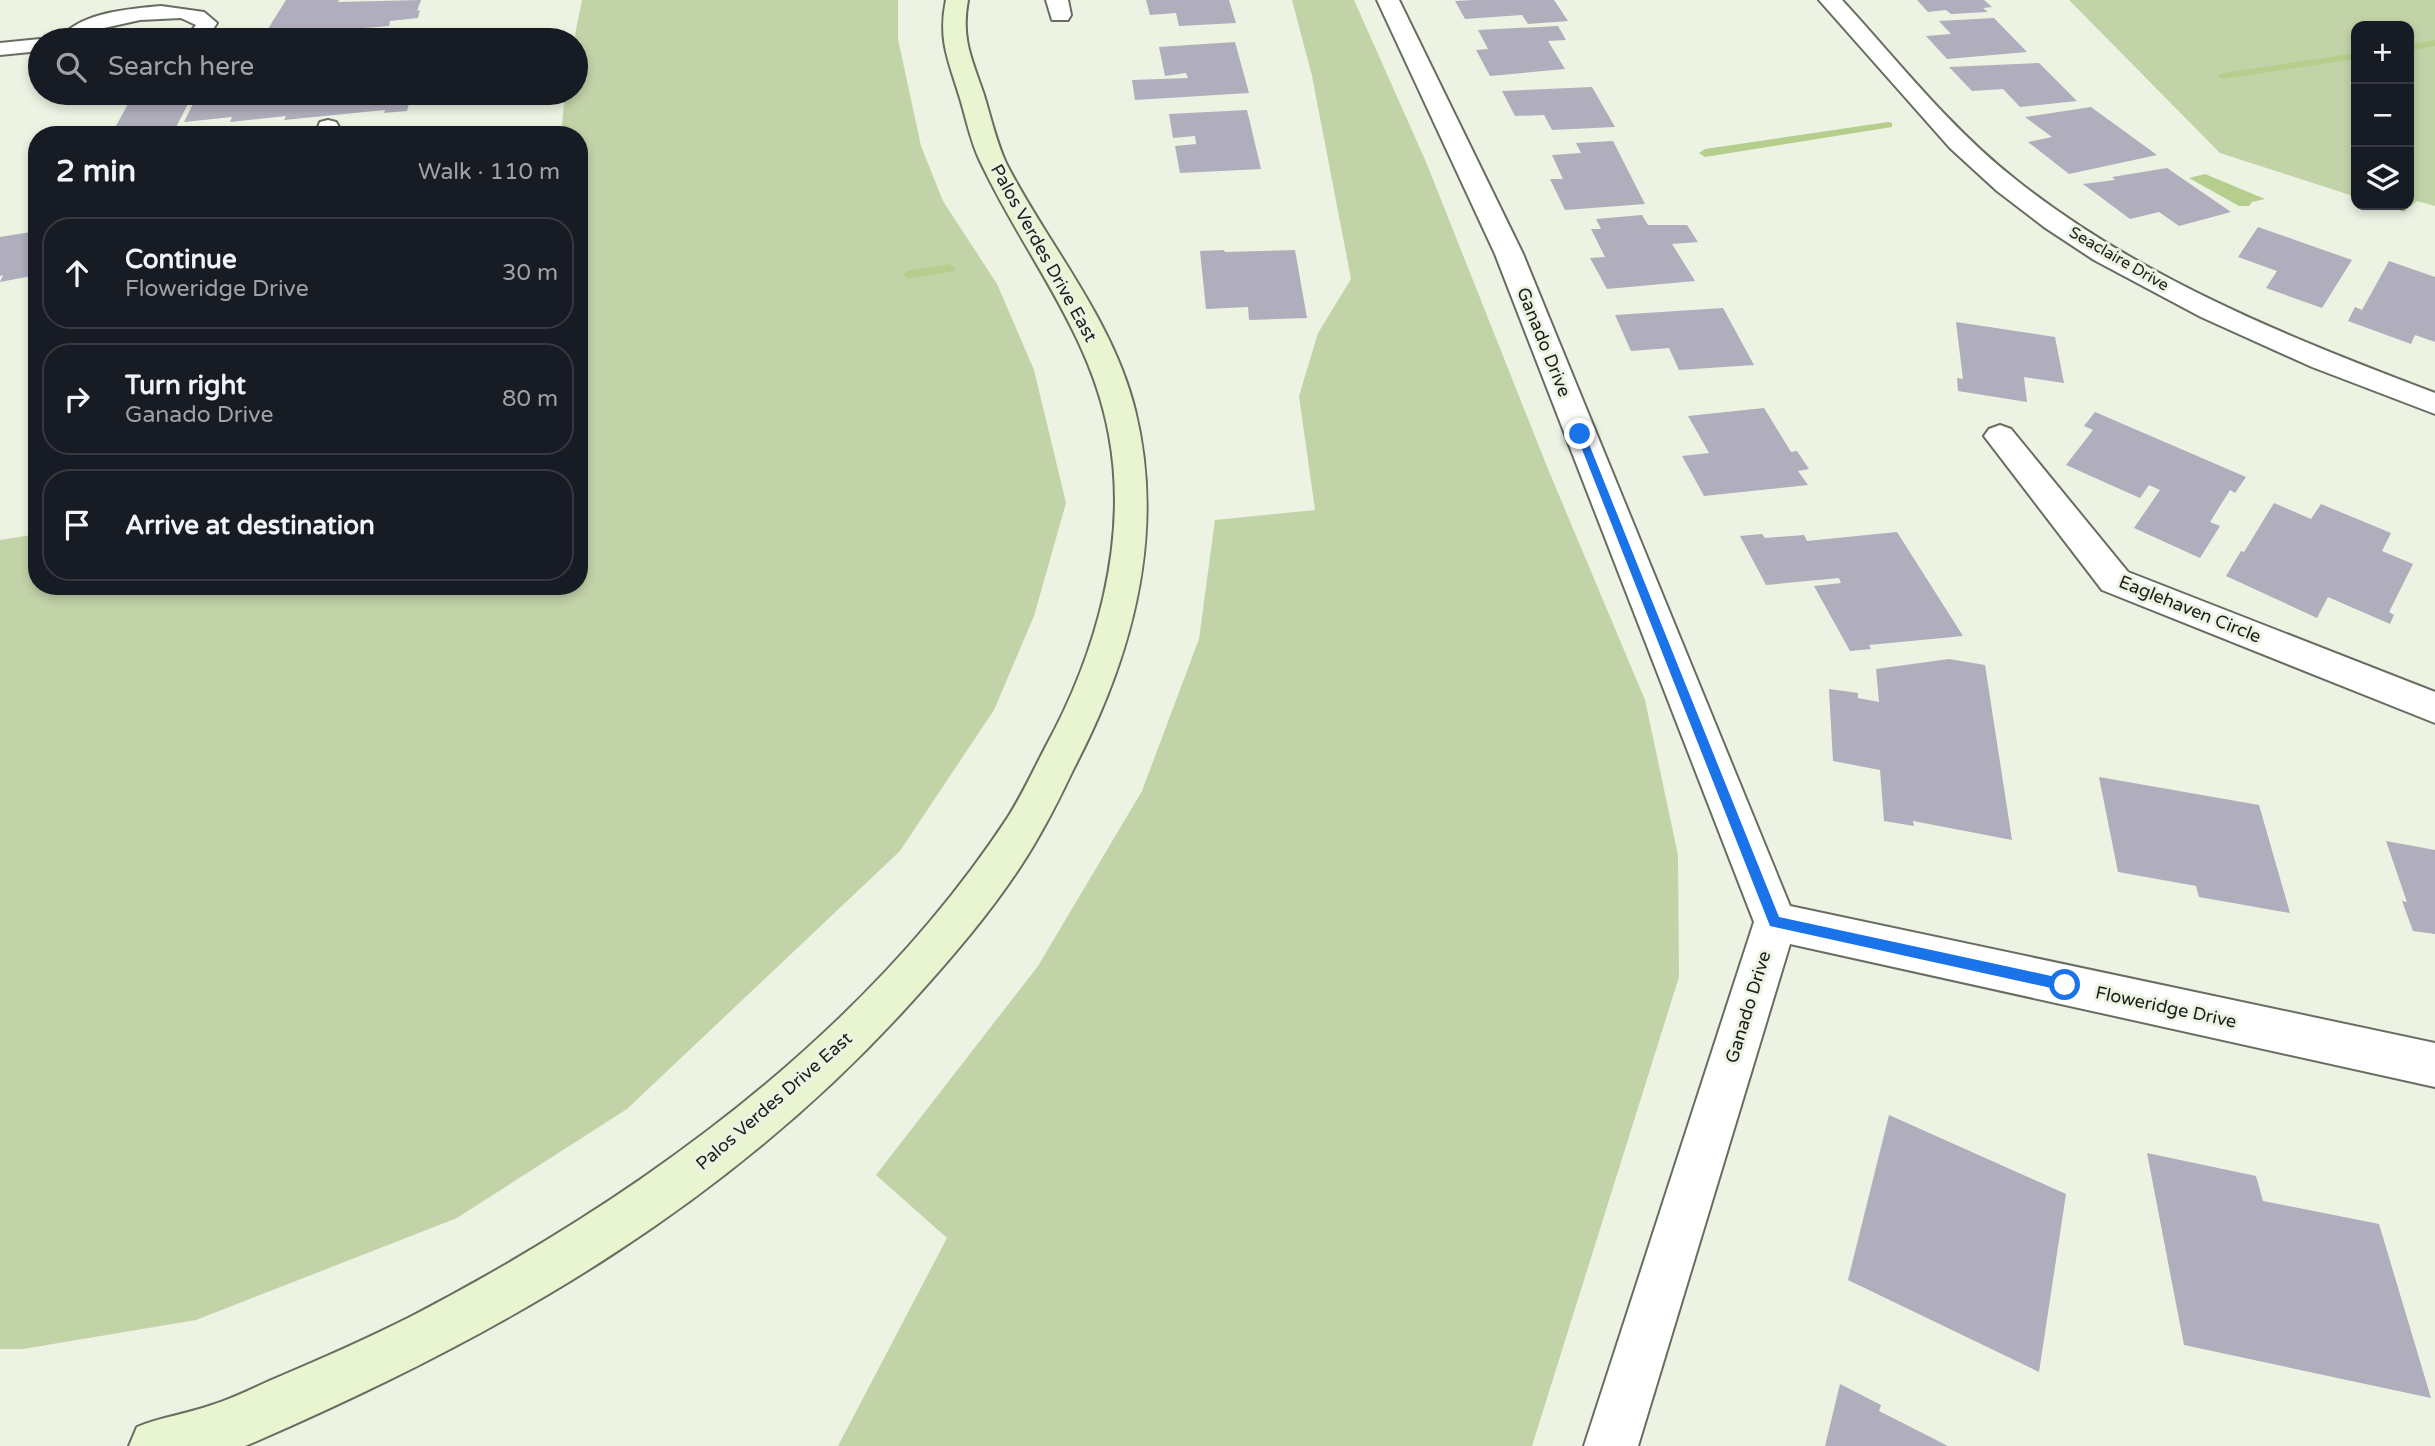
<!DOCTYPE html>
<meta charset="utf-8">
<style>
:root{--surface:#171b24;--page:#242831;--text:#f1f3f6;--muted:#9ea1a6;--line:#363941}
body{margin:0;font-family:"Varela Round",sans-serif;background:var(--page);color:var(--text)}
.controls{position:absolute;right:21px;top:21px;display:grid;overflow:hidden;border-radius:14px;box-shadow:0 4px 10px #0003}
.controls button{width:63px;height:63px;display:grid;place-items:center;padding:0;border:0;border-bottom:2px solid var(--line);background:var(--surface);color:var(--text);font:35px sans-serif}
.stop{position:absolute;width:21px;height:21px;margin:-16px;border:5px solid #1a73e8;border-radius:50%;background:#fff}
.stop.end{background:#1a73e8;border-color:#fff;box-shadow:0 2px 7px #0008}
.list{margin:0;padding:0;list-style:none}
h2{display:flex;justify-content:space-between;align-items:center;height:91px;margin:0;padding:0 28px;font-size:30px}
h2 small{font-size:23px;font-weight:400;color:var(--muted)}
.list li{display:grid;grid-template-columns:46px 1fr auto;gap:21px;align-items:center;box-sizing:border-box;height:112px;margin:0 14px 14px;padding:0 14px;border:2px solid var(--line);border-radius:28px}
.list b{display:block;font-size:26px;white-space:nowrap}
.list p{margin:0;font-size:23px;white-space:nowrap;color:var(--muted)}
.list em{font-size:23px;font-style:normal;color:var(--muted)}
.icon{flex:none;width:38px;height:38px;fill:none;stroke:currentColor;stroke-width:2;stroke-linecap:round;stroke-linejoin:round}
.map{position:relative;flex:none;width:2435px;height:1446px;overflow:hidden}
.search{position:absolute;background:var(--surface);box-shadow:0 4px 10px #0003;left:28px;top:28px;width:560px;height:77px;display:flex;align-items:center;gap:18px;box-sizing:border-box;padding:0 24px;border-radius:38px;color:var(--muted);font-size:26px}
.panel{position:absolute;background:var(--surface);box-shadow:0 4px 10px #0003;left:28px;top:126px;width:560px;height:469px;border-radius:28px}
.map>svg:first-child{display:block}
.green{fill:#c2d3a8}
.water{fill:#b6ce8d}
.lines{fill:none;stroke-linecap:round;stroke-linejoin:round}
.stream{fill:#b6ce8d;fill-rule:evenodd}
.building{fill:#b0adbc}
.lane-casing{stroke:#686d60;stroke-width:4}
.street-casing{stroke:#686d60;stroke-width:4}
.secondary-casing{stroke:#686d60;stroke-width:4}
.lane{fill:#fff;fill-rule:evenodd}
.street{fill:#fff;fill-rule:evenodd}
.secondary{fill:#e9f5d0;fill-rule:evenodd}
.route{fill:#1a73e8}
.labels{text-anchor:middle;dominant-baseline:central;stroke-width:6;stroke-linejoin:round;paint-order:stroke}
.far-street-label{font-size:16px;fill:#1c1e19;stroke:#ecf3e3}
.street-label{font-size:18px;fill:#1c1e19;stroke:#ecf3e3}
</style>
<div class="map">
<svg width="2435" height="1446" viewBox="0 0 2435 1446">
<rect width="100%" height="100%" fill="#ecf3e3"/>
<!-- green -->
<g class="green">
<path d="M582 0H898V39L921 146 943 201 997 284 1034 370 1066 503 1034 616 994 710 900 851 627 1109 457 1218 196 1320 23 1349H0V540L37 534V586H579V135H561L565 93H576L574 40Z"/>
<path d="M1292 0H1354L1426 162 1548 469 1645 700 1678 855 1679 977 1532 1446H838L947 1238 876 1175 1038 966 1142 791 1199 639 1215 520 1315 510 1299 396 1318 333 1351 279 1312 76Z"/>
<path d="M2069 0H2435V206L2417 201 2404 212 2381 205H2409V26H2356V197L2220 153Z"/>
</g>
<!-- water -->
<path class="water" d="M2205 174 2265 199 2252 202 2249 206H2239L2189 178Z"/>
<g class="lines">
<!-- stream -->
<g class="stream">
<path d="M2435 40V46L2409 51V45Z"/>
<path d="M2356 53V59L2222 79 2217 76 2222 73Z"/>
<path d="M1888 122 1892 123V127L1705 157 1699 153 1705 149Z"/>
<path d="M949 264 955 268 954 271 908 279 902 275 908 271Z"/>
</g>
</g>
<!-- building -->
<g class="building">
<path d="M286 0H339L338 2 421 0 417 11 420 10 418 18 390 21 389 26 327 31 323 40H269L273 31 266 32Z"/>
<path d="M1146 0H1229L1236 23 1179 26 1176 13 1150 15Z"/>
<path d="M1473 0H1554L1568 21 1528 24 1522 15 1465 19 1455 1Z"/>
<path d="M1917 0H1984L1992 7 1983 8 1988 12 1951 14 1946 10 1928 12Z"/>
<path d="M1994 18 2027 52 1947 59 1926 36 1951 34 1939 21Z"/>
<path d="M1558 26 1566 40 1548 41 1565 69 1490 76 1476 50 1488 49 1478 30Z"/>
<path d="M385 33 383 40H328V38Z"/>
<path d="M1235 42 1249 93 1135 100 1132 80 1188 78 1186 73 1165 76 1159 47Z"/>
<path d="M2039 63 2077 101 2020 107 2003 89 1972 91 1949 67Z"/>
<path d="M1592 87 1615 127 1552 130 1544 115 1515 116 1502 91Z"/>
<path d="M134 93H412L407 111 384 113 385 110 284 120 286 116 230 122 232 117 184 122 194 102H189L172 135H111Z"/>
<path d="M2091 107 2157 155 2069 174 2028 142 2052 137 2025 117Z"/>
<path d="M1247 110 1261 169 1180 173 1175 146 1196 144 1195 136 1173 138 1169 114Z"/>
<path d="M1613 141 1645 204 1565 210 1550 179H1563L1552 155 1581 153 1576 143Z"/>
<path d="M2167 168 2231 212 2179 226 2159 212 2130 219 2083 184 2115 180 2112 177Z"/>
<path d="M1642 215 1648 225H1687L1698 242 1672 244 1695 281 1607 289 1590 258 1605 257 1591 229H1601L1596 219Z"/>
<path d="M2258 227 2352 260 2322 308 2266 288 2277 271 2238 257Z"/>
<path d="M37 231V275L0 282 3 275 0 276V237Z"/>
<path d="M1224 250 1225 252 1295 250 1307 318 1249 320 1248 307 1206 309 1200 251Z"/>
<path d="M2389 261 2435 277V342L2415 335 2411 344 2348 321 2355 307 2362 310Z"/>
<path d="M1723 308 1754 365 1679 370 1669 348 1631 351 1615 315Z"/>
<path d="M1956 322 2055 337 2064 383 2024 377 2027 402 1958 391 1957 378 1963 379Z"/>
<path d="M1764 408 1791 452 1797 451 1809 469 1798 471 1808 485 1704 496 1682 456 1709 453 1688 416Z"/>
<path d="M2095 412 2246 477 2235 493 2230 490 2210 522 2220 526 2200 558 2134 528 2160 490 2149 485 2140 498 2066 465 2093 430 2084 426Z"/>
<path d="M2274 503 2311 519 2321 504 2391 533 2382 551 2413 564 2389 612 2394 615 2390 624 2328 597 2317 618 2226 576 2241 551 2244 552Z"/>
<path d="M1897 532 1963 636 1869 645 1871 649 1850 651 1814 586 1841 583 1839 578 1766 585 1740 536 1762 534 1765 538 1804 535 1807 541Z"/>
<path d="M1949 659 1985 665 2012 840 1913 821 1914 826 1884 821 1880 770 1833 761 1829 689 1858 693V698L1879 702 1876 669Z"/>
<path d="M2099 777 2259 805 2290 913 2199 897 2196 886 2118 872Z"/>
<path d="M2386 841 2435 850V934L2413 931 2402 901 2407 902Z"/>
<path d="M1889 1115 2066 1194 2039 1372 1848 1280Z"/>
<path d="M2147 1153 2256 1176 2263 1201 2379 1224 2431 1398 2184 1345Z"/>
<path d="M1840 1384 1881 1405 1879 1411 1948 1446H1825Z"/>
</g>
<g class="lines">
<!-- lane casing -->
<g class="lane-casing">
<g id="lane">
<path d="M161 6 204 12 217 23 206 40H184L196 25 181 18 140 20 104 28 81 40H59C79 12 130 9 161 6Z"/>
<path d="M40 39 45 40H40V51L0 55V43Z"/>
<path d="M328 120 336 122 339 127 337 135H315L320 122Z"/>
</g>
</g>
<!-- street casing -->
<g class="street-casing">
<g id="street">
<path d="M1046 0H1068L1071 15 1068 20H1052Z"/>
<path d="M1377 0H1399L1523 254 1790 906 2435 1043V1087L1790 944 1638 1446H1584L1754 922 1495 254Z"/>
<path d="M1819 0H1842C1898 61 1950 128 2015 179 2139 278 2288 337 2435 393V414L2312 367 2201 317 2094 260 2044 227 1997 191 1950 148Z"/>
<path d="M2000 425 2011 429 2128 572 2435 692V723L2102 590 1984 436 1989 429Z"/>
</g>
</g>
<!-- secondary casing -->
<g class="secondary-casing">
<path id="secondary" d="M946 0H968C961 38 971 57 983 92 991 117 996 142 1007 165 1049 246 1113 320 1135 410 1166 535 1132 657 1074 768 1063 791 1052 814 1039 836 1007 893 961 947 917 996 734 1201 508 1332 257 1441L245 1446H129L137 1427C161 1417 187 1414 212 1405 234 1398 255 1387 276 1378 321 1359 366 1339 410 1317 639 1198 864 1036 1008 817 1022 795 1033 771 1045 748 1096 655 1129 541 1109 435 1091 333 1023 253 980 161 970 140 966 117 959 95 948 59 938 39 946 0Z"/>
</g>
<!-- lane -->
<use href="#lane" class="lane"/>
<!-- street -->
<use href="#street" class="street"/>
<!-- secondary -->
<use href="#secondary" class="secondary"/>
</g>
<!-- route -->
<path class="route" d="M1580 431 1585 434 1779 917 2065 979 2072 985 2070 989 2065 991 1770 926 1576 434Z"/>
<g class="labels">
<!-- far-street labels -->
<g class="far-street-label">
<text transform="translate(2119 259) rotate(30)">Seaclaire Drive</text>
</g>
<!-- street labels -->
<g class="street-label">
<text transform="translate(1044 253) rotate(61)">Palos Verdes Drive East</text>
<text transform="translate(1544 342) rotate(68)">Ganado Drive</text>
<text transform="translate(2190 609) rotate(22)">Eaglehaven Circle</text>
<text transform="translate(1748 1007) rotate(-73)">Ganado Drive</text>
<text transform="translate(2166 1007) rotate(12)">Floweridge Drive</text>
<text transform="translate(774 1101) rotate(-41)">Palos Verdes Drive East</text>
</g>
</g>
</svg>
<div class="controls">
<button>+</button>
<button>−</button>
<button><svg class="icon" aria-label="layers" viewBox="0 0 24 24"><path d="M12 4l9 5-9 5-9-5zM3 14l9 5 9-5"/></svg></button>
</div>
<div class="stop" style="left:2065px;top:985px"></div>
<div class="stop end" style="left:1580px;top:434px"></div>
<div class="search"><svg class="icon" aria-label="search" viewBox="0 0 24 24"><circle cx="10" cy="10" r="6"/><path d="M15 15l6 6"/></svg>Search here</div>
<section class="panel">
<h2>2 min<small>Walk · 110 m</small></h2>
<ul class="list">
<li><svg class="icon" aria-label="ahead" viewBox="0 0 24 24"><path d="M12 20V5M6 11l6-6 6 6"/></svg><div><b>Continue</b><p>Floweridge Drive</p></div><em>30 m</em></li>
<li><svg class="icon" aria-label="right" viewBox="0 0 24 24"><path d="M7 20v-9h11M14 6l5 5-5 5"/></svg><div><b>Turn right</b><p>Ganado Drive</p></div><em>80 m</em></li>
<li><svg class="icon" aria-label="arrive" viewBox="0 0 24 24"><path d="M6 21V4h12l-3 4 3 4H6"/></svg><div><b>Arrive at destination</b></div></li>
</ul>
</section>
</div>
